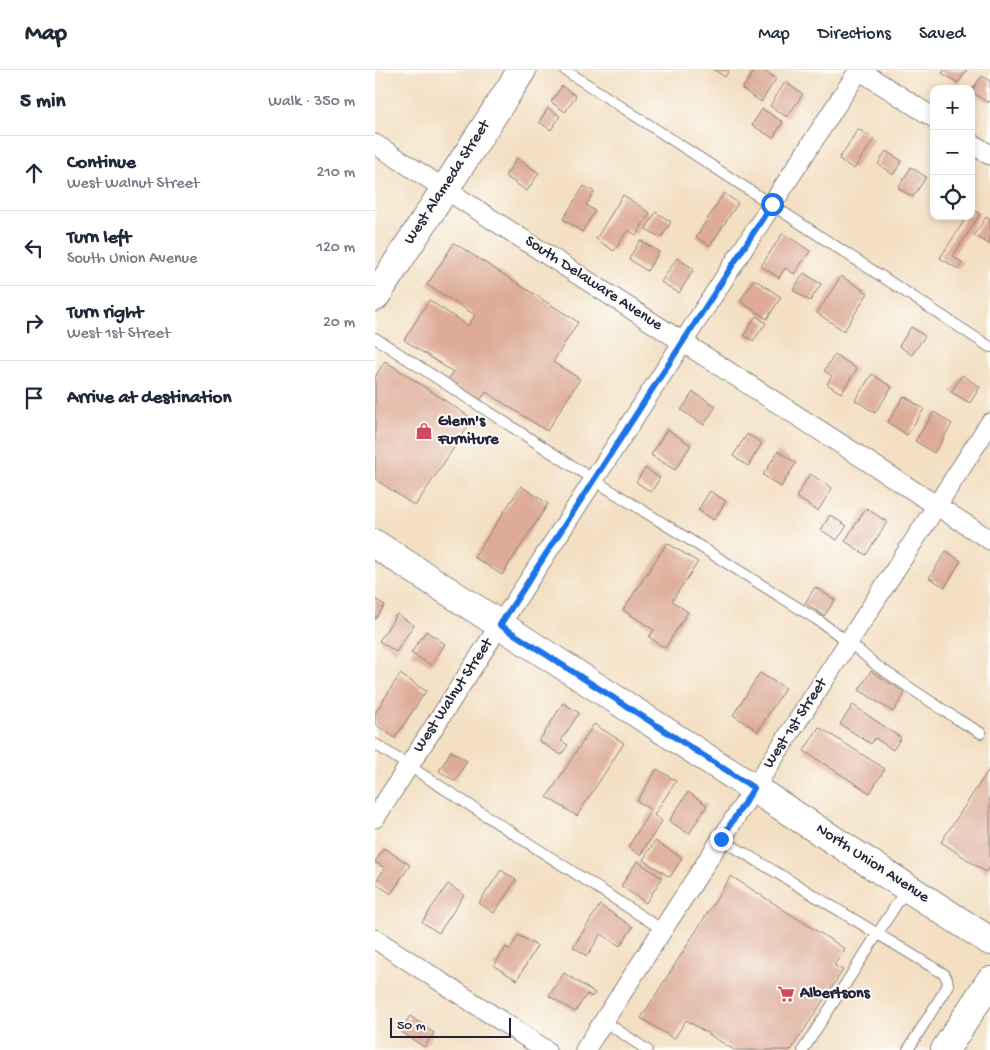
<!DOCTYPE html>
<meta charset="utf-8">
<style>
:root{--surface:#fff;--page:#f2f2f3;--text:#1f2937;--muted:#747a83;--line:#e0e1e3}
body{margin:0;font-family:"Gochi Hand",sans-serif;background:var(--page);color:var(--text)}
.controls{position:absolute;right:15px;top:15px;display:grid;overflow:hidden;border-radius:10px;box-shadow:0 2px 8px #0003}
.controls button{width:45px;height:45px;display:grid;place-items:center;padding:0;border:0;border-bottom:1px solid var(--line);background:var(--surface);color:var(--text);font:25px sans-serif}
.scale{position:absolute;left:15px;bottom:12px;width:121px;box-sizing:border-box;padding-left:5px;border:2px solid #22223b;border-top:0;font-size:14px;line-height:18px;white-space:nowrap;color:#22223b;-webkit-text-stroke:4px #fdfcf7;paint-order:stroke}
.stop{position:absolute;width:15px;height:15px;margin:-11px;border:4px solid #1a73e8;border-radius:50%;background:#fff}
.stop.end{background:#1a73e8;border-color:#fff;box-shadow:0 1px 5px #0008}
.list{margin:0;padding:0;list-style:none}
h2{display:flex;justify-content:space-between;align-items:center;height:65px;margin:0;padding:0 20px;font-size:21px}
h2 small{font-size:16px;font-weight:400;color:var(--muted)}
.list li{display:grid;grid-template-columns:32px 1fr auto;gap:15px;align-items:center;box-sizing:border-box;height:75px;padding:0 20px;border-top:1px solid var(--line)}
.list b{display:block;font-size:19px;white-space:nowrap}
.list p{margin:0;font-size:16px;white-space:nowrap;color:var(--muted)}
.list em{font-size:16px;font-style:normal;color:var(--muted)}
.icon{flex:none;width:28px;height:28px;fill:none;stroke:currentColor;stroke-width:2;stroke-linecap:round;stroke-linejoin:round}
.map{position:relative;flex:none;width:615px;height:980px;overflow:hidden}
header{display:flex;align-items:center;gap:30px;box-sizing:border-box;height:70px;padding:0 25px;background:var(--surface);border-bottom:1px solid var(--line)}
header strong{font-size:24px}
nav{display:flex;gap:28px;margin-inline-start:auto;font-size:18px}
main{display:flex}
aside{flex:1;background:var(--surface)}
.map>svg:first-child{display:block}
.building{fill:#ddab97}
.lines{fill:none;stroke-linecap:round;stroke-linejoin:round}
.lane-casing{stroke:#8a807e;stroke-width:12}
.street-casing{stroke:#8a807e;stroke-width:21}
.secondary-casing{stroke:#8a807e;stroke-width:30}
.primary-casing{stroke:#8a807e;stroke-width:30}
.lane{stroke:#fff;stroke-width:10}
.street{stroke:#fff;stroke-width:19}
.secondary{stroke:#fff;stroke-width:28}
.primary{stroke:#fff;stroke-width:28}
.route{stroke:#1a73e8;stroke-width:6}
.labels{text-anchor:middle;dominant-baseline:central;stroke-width:4;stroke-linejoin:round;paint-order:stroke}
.street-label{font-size:16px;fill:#22223b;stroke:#fdfcf7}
.poi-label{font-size:16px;font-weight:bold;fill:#22223b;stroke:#fdfcf7;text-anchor:start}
</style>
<header>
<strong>Map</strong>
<nav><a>Map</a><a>Directions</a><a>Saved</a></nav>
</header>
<main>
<aside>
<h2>5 min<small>Walk · 350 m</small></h2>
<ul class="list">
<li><svg class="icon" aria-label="ahead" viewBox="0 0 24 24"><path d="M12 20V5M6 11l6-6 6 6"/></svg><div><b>Continue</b><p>West Walnut Street</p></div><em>210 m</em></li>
<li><svg class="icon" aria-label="left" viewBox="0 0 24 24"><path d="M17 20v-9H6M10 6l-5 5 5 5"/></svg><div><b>Turn left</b><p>South Union Avenue</p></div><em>120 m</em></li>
<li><svg class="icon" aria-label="right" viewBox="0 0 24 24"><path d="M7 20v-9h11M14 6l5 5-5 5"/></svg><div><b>Turn right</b><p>West 1st Street</p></div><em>20 m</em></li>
<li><svg class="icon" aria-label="arrive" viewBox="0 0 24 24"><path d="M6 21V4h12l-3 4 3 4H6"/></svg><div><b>Arrive at destination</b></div></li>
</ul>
</aside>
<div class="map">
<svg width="615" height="980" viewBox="0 0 615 980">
<rect width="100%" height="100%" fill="#fdfcf7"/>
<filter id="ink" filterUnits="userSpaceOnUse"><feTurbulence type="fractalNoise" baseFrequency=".02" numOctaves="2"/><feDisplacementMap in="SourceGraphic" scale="10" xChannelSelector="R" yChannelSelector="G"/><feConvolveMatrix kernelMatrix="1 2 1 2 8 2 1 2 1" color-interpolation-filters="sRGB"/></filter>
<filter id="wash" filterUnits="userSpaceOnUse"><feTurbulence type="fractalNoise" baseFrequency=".0096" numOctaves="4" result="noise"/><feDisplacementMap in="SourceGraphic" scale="20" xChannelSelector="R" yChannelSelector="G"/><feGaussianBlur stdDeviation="1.12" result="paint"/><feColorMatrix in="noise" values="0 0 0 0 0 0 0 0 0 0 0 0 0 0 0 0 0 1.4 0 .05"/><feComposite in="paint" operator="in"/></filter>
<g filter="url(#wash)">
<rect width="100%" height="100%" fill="#f3dfc2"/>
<g id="blocks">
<!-- building -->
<g class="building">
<path d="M339 0H354L350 7Z"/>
<path d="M380 0H388L401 9 386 32 367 19Z"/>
<path d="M569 0H592L583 13 567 3Z"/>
<path d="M607 6 615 11V30L613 33 596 21Z"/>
<path d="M410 12 428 24 412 47 395 36Z"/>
<path d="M187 16 201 26 190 42 176 32Z"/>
<path d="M173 38 185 46 176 60 164 52Z"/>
<path d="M387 39 408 52 398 68 377 55Z"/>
<path d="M483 59 499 69 479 99 464 89Z"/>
<path d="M511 81 527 91 518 105 503 94Z"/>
<path d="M142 88 164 103 152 121 130 106Z"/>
<path d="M536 97 551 107 538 127 523 118Z"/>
<path d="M209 116 219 122 211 135 220 141 207 162 188 149Z"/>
<path d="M349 123 363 133 335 176 321 167Z"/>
<path d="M248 125 275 143 261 165 253 160 239 181 221 169Z"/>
<path d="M597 138 605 144 578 186 587 192 583 199 565 188 592 146H596Z"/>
<path d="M281 142 296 152 286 168 271 159Z"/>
<path d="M611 147 615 149V175L599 165Z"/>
<path d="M408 163 435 181 419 204 410 198 404 208 386 196Z"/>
<path d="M265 170 284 182 272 201 254 189Z"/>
<path d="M79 173 203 252 178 292 205 309 172 361 111 322 104 332 72 312 78 302 29 270 54 230 93 256 100 245 52 215Z"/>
<path d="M302 188 319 199 304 223 286 212Z"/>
<path d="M429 203 446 214 435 231 418 220Z"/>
<path d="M466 206 493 223 469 261 442 243Z"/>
<path d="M379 209 406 227 392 249 365 231Z"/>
<path d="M381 246 391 253 378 271 369 265Z"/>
<path d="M536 257 550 266 537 285 524 276Z"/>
<path d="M460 284 482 299 466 323 452 314 457 306 449 301Z"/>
<path d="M10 291 98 349 40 436 0 409V307Z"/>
<path d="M497 304 517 317 500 343 480 330Z"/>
<path d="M587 305 605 317 595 333 576 322Z"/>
<path d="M318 322 341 336 329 355 306 340Z"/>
<path d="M529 326 549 339 532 365 513 352Z"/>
<path d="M559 342 577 354 559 383 540 371Z"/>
<path d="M292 359 316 375 300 400 276 385Z"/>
<path d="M372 364 387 373 373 396 358 386Z"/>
<path d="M403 381 421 393 406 417 388 405Z"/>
<path d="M270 398 285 408 276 422 261 412Z"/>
<path d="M435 404 457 418 443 441 421 427Z"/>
<path d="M146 416 173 434 127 505 99 487Z"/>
<path d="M335 421 351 431 339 450 323 440Z"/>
<path d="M491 438 512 452 491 485 470 471Z"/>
<path d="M455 445 472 456 462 470 446 460Z"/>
<path d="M292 473 323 492 297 531 313 542 290 578 274 567 279 560 248 540Z"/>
<path d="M571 481 586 491 570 517 554 508Z"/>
<path d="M440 517 460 530 449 546 430 533Z"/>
<path d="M0 529 10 535 0 550Z"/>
<path d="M22 544 39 555 21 582 4 571Z"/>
<path d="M51 561 70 574 56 595 36 583Z"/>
<path d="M496 601 530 623 518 642 484 620Z"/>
<path d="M385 603 410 618 383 661 358 645Z"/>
<path d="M25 604 51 621 20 668 0 654V643Z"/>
<path d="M188 633 204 643 186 671 193 675 186 685 164 671Z"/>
<path d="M478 635 526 668 518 680 500 668 496 674 465 654Z"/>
<path d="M219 654 249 673 202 746 172 727Z"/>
<path d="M444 657 510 699 495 723 429 681Z"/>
<path d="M76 681 92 691 80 711 64 701Z"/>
<path d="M615 698V796L611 802 566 772Z"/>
<path d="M282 699 301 711 279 745 287 751 265 785 253 777 276 740 262 731Z"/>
<path d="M313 722 332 735 314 764 294 751Z"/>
<path d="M280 771 307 788 295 807 268 790Z"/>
<path d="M9 778 35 795 16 824 0 813 10 798 0 792Z"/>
<path d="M262 791 287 808 271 833 246 816Z"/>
<path d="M126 800 141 810 119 843 104 833Z"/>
<path d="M356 806 470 879 459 895 468 900 416 980H359L311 950 299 969 266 948Z"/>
<path d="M73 814 89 825 64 863 47 852Z"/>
<path d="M225 835 258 857 245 876 226 864 212 886 198 877Z"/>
<path d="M143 865 162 876 142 910 119 896 131 877 135 880Z"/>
<path d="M189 903 220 923 217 927 212 924 200 942 174 926Z"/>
<path d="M35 946 59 963 49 977 25 961Z"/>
</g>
</g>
</g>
<g filter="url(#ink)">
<use href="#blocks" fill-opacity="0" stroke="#8a807e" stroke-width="1"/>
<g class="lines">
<!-- lane casing -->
<g class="lane-casing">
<g id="lane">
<path d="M190 0 615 277"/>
<path d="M0 268 219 410 441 549 474 572 502 596 582 649 606 663"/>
<path d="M0 674 288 860"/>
<path d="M346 769 569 904 572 909 573 915 533 980"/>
<path d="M229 951 272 980"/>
<path d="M428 980 532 818"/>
</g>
</g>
<!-- street casing -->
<g class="street-casing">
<g id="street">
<path d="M484 0 559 48"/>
<path d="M596 73 615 85"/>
<path d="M0 74 615 470"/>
<path d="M0 748 484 0"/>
<path d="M0 869 171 980"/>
<path d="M210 980 615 353"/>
</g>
</g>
<!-- secondary casing -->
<g class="secondary-casing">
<g id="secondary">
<path d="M0 227 147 0"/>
<path d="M0 474 615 871"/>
</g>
</g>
<!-- primary casing -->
<g class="primary-casing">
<path id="primary" d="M570 980 615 911"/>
</g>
<!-- lane -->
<use href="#lane" class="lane"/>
<!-- street -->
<use href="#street" class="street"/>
<!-- secondary -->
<use href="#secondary" class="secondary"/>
<!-- primary -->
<use href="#primary" class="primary"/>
</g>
</g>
<g class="lines" filter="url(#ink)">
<!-- route -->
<path class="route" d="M346 769 379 718 125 555 397 134"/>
</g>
<!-- icons -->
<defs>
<g id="shop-bare" transform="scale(1.35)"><path d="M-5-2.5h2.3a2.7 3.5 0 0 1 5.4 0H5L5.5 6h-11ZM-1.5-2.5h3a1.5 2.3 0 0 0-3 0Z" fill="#d1495b" stroke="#fdfcf7" stroke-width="2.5" paint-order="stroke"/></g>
<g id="supermarket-bare" transform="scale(1.35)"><path d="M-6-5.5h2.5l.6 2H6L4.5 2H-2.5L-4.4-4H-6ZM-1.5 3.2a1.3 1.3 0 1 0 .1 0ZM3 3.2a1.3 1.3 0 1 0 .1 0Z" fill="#d1495b" stroke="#fdfcf7" stroke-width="2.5" paint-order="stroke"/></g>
</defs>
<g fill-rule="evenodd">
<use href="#shop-bare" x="49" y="361"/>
<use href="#supermarket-bare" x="411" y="924"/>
</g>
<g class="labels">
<!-- street labels -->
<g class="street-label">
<text transform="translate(73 113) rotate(-57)">West Alameda Street</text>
<text transform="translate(218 214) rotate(33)">South Delaware Avenue</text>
<text transform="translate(79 626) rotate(-57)">West Walnut Street</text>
<text transform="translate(421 654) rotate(-57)">West 1st Street</text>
<text transform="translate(497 794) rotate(33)">North Union Avenue</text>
</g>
<!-- poi labels -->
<g class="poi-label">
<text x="63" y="352">Glenn's<tspan x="63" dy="18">Furniture</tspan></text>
<text x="425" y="924">Albertsons</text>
</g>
</g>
</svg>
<div class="controls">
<button>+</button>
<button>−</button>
<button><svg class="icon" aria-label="locate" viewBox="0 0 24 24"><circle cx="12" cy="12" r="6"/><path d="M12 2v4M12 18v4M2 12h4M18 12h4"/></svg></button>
</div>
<div class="scale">50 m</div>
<div class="stop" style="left:397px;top:134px"></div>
<div class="stop end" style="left:346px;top:769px"></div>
</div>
</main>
